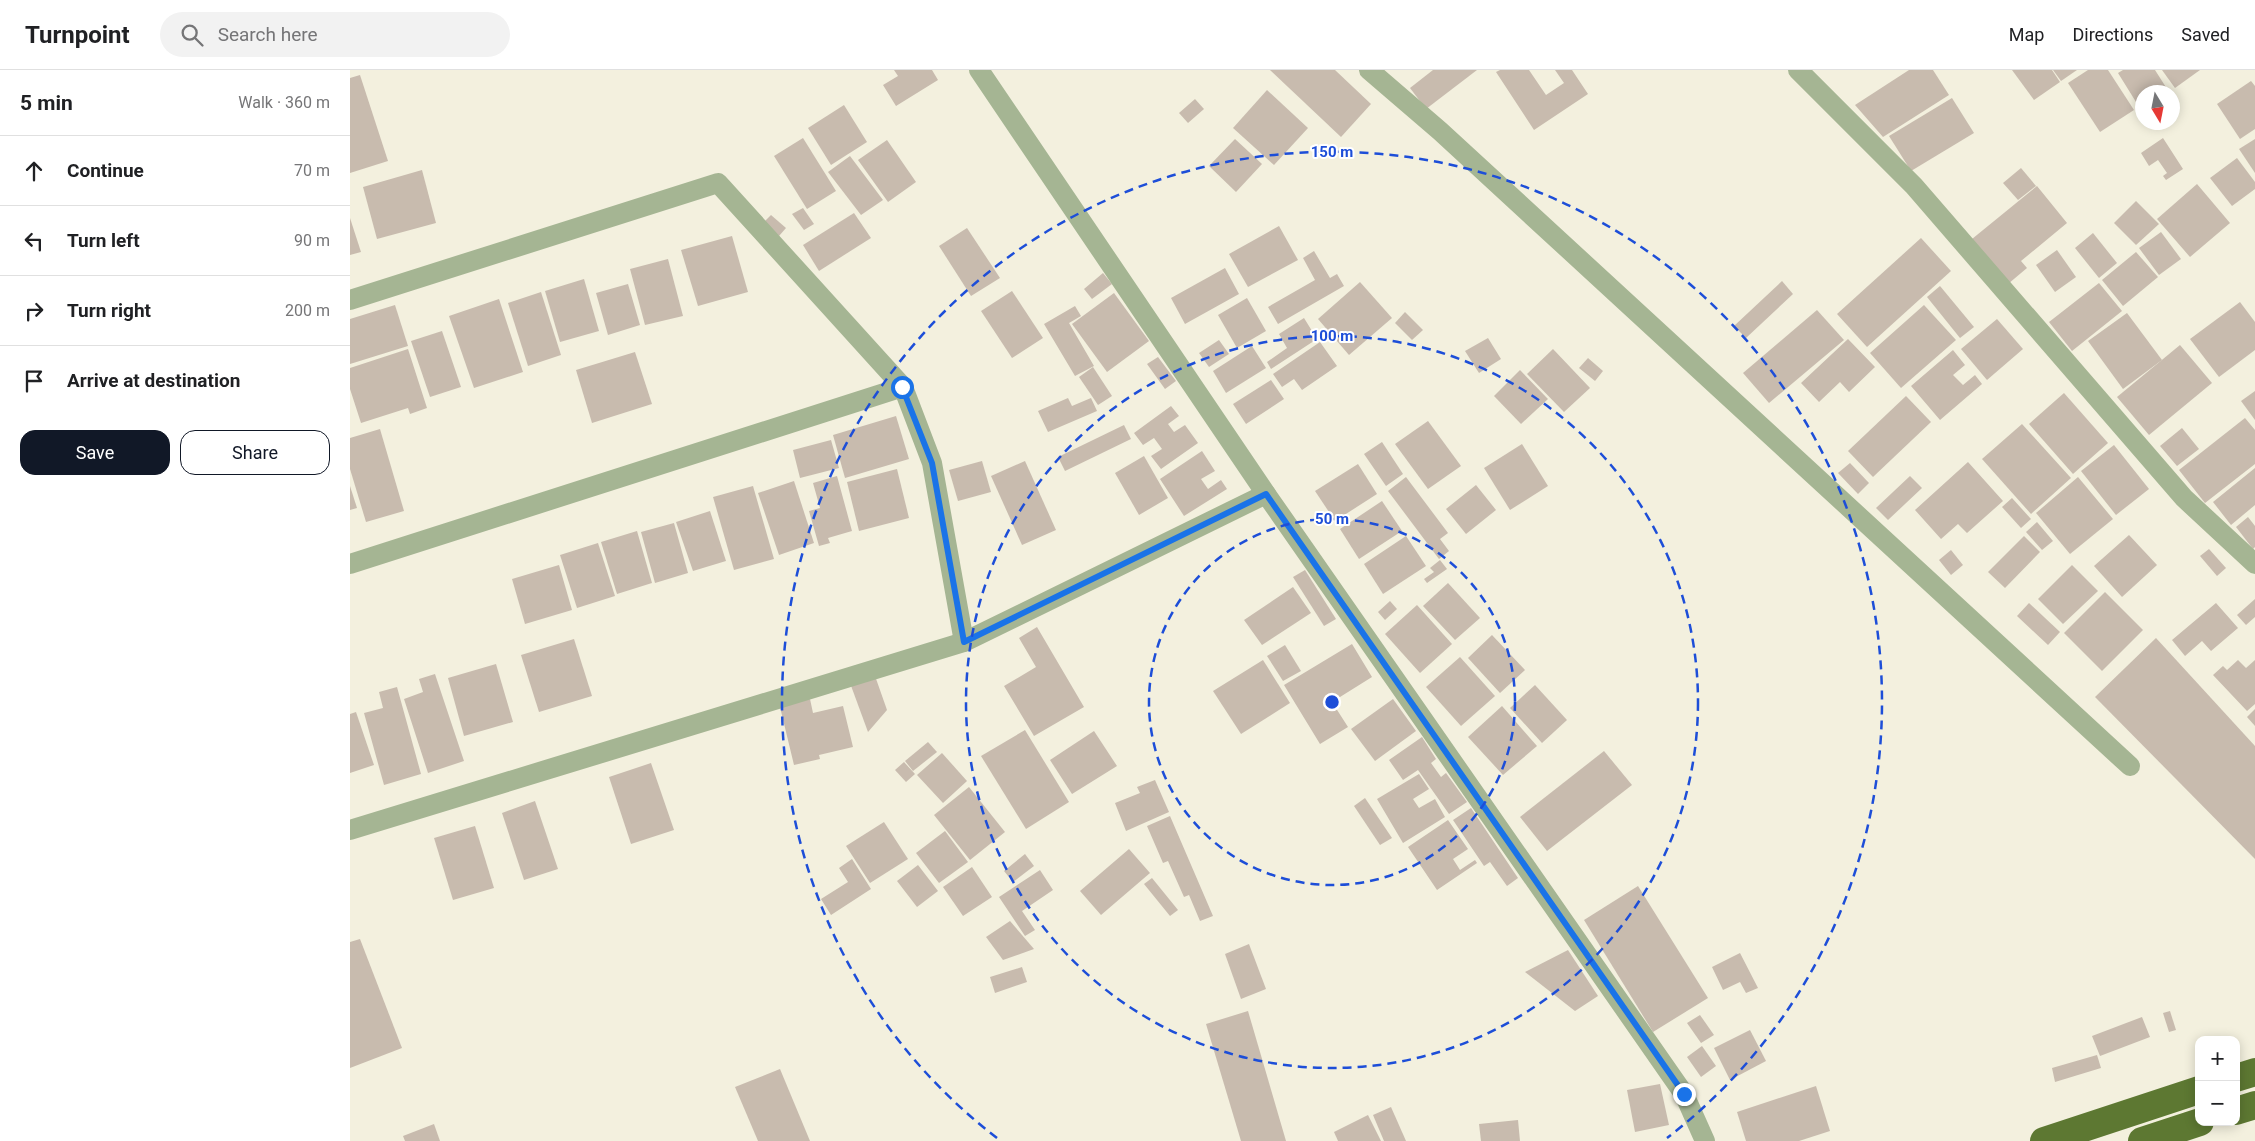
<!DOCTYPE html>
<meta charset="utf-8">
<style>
:root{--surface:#fff;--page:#f2f2f2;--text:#202124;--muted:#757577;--line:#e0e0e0;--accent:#111827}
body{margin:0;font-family:Roboto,sans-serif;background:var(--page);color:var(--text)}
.controls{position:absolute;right:15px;bottom:15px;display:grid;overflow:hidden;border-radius:10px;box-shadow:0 2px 12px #0003}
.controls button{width:45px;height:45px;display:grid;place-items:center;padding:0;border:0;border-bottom:1px solid var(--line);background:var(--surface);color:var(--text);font:25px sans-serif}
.compass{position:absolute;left:1785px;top:15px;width:45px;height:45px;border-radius:50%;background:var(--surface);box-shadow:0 2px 12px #0003;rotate:170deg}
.stop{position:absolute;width:15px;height:15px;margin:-11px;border:4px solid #1a73e8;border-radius:50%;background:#fff}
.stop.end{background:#1a73e8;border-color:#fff;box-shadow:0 1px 5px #0008}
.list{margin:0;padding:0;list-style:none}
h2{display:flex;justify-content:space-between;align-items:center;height:65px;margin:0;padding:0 20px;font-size:21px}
h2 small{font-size:16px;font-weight:400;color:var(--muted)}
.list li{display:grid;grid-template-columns:32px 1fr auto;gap:15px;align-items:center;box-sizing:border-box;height:70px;padding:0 20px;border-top:1px solid var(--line)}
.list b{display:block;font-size:19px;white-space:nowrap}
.list em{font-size:16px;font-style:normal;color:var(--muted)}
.actions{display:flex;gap:10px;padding:15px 20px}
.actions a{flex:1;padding:11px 0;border:1px solid var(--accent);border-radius:15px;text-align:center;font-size:18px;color:var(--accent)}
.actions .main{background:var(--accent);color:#fff}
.icon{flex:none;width:28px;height:28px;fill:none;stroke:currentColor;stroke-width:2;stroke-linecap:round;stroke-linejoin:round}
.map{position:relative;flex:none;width:1905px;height:1071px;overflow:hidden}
header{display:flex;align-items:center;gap:30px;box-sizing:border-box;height:70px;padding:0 25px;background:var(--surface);border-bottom:1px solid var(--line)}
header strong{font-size:24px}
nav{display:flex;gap:28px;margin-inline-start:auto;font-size:18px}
.search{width:350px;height:45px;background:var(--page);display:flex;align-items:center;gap:12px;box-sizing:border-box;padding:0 18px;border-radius:28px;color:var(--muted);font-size:19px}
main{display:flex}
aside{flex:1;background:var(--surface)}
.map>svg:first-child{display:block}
.building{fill:#c8bbae}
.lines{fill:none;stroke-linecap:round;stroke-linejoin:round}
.minor{stroke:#a5b593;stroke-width:20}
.trunk{stroke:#5d7832;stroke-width:28}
.route{stroke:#1a73e8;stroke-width:6}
.ring{fill:none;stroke:#1d4ed8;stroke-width:2.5;stroke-dasharray:9 6}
.centre{fill:#1d4ed8;stroke:#fff;stroke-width:2.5}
.ring-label{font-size:15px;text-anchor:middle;font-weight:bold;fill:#1d4ed8;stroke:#fff;stroke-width:4;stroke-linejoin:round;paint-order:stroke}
</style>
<header>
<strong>Turnpoint</strong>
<div class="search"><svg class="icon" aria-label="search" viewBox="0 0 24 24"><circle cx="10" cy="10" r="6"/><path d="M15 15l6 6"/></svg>Search here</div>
<nav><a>Map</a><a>Directions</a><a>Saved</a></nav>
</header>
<main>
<aside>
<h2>5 min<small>Walk · 360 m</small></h2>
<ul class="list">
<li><svg class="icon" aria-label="ahead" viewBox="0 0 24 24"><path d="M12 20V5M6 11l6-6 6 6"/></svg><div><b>Continue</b></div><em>70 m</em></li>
<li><svg class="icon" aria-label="left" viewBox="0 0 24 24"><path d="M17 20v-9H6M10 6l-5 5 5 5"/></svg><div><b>Turn left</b></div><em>90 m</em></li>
<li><svg class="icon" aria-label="right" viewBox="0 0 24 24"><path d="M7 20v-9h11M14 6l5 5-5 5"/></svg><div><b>Turn right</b></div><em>200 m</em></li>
<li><svg class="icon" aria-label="arrive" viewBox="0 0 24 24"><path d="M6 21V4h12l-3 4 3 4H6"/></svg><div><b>Arrive at destination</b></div></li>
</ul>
<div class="actions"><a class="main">Save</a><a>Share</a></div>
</aside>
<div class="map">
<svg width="1905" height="1071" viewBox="0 0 1905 1071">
<rect width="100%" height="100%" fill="#f3f0de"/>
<!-- building -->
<g class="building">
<path d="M544 0H582L588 10 546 36 533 15 548 6Z"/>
<path d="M920 0H985L1021 34 991 67Z"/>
<path d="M1083 0H1127L1076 39 1060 18Z"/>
<path d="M1150 0H1179L1196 25 1214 13 1205 0H1222L1238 24 1184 60 1146 2Z"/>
<path d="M1559 0H1583L1599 25 1533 67 1505 35Z"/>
<path d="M1662 0H1702L1710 12 1684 30Z"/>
<path d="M1703 0H1727L1711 11Z"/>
<path d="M1738 0H1758L1784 40 1750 62 1718 13Z"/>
<path d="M1773 0H1805L1819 22H1792L1791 40 1768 3Z"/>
<path d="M1812 0H1850L1825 18Z"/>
<path d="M10 5 38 91 0 103V8Z"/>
<path d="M1901 11 1905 16V59L1890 69 1867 34Z"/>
<path d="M917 20 958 58 924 95 883 58Z"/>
<path d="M1602 28 1624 63 1561 101 1539 66Z"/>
<path d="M845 29 854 39 838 53 829 43Z"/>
<path d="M494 35 517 72 481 95 458 58Z"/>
<path d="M453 68 486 121 457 139 424 86Z"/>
<path d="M1813 68 1833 99 1816 110 1813 106 1817 103 1808 90 1799 96 1791 83Z"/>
<path d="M885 69 912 94 886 122 859 96Z"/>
<path d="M1905 69V103L1889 79Z"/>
<path d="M537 70 566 112 538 132 508 90Z"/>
<path d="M500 86 533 130 511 145 478 102Z"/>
<path d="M1887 88 1905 112V119L1882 136 1860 108Z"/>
<path d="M1671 98 1686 116 1668 130 1653 113Z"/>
<path d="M72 100 86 153 27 169 13 117Z"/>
<path d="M1847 114 1880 153 1840 187 1807 149Z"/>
<path d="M1687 116 1717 153 1671 191 1677 198 1658 214 1622 169Z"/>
<path d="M1786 131 1809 154 1786 175 1764 153Z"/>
<path d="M453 138 464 154 454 160 442 144Z"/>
<path d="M504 143 521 168 469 201 453 175Z"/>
<path d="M421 145 436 158 429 166 413 153Z"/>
<path d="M0 148 11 182 0 185Z"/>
<path d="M929 156 948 190 898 217 879 184Z"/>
<path d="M617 158 650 208 621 226 589 176Z"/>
<path d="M1811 162 1831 189 1809 205 1789 178Z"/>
<path d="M1743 163 1767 193 1749 208 1725 178Z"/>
<path d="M382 166 398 222 348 236 331 180Z"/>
<path d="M1571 168 1601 201 1517 277 1487 244Z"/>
<path d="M1707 180 1726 207 1705 222 1686 195Z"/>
<path d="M964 181 980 208 987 204 994 216 928 254 918 237 965 210 953 188Z"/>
<path d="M1786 182 1808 207 1773 236 1752 210Z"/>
<path d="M318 189 333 246 295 255 280 199Z"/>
<path d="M875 198 889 224 835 254 821 228Z"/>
<path d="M753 203 762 214 742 229 734 219Z"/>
<path d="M234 209 249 261 210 272 195 221Z"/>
<path d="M1432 211 1443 224 1396 268 1384 256Z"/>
<path d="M1010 212 1042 248 999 285 968 249Z"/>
<path d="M1749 213 1772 241 1722 281 1699 252Z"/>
<path d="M278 214 290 255 258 265 246 223Z"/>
<path d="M1590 216 1624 257 1610 268 1577 227Z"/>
<path d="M662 221 693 268 662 288 631 241Z"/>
<path d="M191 222 211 285 178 296 158 233Z"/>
<path d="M764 223 799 271 757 302 722 254Z"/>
<path d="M897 228 916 261 887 278 868 245Z"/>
<path d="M149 229 173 302 124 318 99 246Z"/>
<path d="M1890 232 1905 252V280L1869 307 1840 269Z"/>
<path d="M45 235 58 276 0 294V249Z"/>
<path d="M1574 235 1606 270 1551 318 1520 283Z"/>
<path d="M725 236 731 246 719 253 744 296 725 306 694 254Z"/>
<path d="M1467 240 1494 270 1419 333 1393 303Z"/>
<path d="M1055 242 1073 260 1062 270 1045 253Z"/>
<path d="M1777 243 1812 290 1773 319 1738 271Z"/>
<path d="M954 248 967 269 921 299 917 292 937 278 929 264Z"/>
<path d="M1647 249 1673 279 1637 310 1611 279Z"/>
<path d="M92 261 111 317 80 327 61 271Z"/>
<path d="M1138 268 1151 289 1129 303 1115 281Z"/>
<path d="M1498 269 1525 297 1499 322 1490 312 1469 332 1451 313Z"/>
<path d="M869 270 879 284 859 297 849 283Z"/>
<path d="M970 272 987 296 952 320 944 309 932 317 923 304Z"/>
<path d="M1830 275 1862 313 1799 365 1767 327Z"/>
<path d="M902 276 916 298 876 323 863 301Z"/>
<path d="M58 279 77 338 60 344 58 338 11 353 0 319V298Z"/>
<path d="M1203 279 1240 318 1214 342 1177 304Z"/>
<path d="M1603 280 1615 295 1603 305 1613 315 1625 305 1632 314 1590 350 1561 316Z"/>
<path d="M285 282 302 334 242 353 226 300Z"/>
<path d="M808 287 826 311 815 319 797 294Z"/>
<path d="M1238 288 1253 301 1245 311 1229 298Z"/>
<path d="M743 297 762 326 748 335 729 307Z"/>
<path d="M1170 300 1198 329 1171 354 1144 326Z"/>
<path d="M921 310 934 329 896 354 883 334Z"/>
<path d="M1905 321V350L1891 331Z"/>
<path d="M1714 323 1758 373 1723 404 1679 354Z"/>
<path d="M1556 326 1581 352 1523 407 1498 381Z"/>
<path d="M718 328 722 336 741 328 747 341 698 362 688 341Z"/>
<path d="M821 336 829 346 818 354 824 362 835 355 848 373 811 399 801 386 812 379 804 368 793 375 784 363Z"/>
<path d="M546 346 559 389 495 408 483 365Z"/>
<path d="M1895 348 1905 360V394L1855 433 1829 400Z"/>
<path d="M1078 351 1111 396 1078 419 1045 374Z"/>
<path d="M1672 354 1721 408 1681 444 1632 389Z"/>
<path d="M774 355 781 369 715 401 708 387Z"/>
<path d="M1832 358 1849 379 1827 396 1810 376Z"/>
<path d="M30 359 54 441 16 452 0 399V368Z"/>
<path d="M481 370 489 398 450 408 443 380Z"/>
<path d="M1032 372 1053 404 1036 416 1014 384Z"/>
<path d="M1172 374 1198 416 1160 440 1134 398Z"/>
<path d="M1764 375 1799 419 1766 445 1731 401Z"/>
<path d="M852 381 865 401 851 409 858 419 871 410 877 419 834 446 810 409Z"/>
<path d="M794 386 818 428 789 445 765 403Z"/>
<path d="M632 391 641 422 608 431 599 400Z"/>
<path d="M675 391 706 460 672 475 641 406Z"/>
<path d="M1618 392 1653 431 1617 463 1608 454 1591 469 1565 440Z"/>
<path d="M1500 393 1519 413 1508 424 1488 403Z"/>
<path d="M1008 394 1027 424 985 451 965 421Z"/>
<path d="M1905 398V435L1881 455 1863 432Z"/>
<path d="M547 399 559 448 509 461 497 412Z"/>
<path d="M487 406 502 461 478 468 480 473 469 476 459 441 470 438 463 413Z"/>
<path d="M1560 406 1572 418 1538 450 1526 438Z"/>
<path d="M1056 407 1098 463 1090 469 1099 481 1089 489 1038 421Z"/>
<path d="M1728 407 1763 449 1720 484 1686 443Z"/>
<path d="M444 411 464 473 429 485 408 423Z"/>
<path d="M1126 415 1146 440 1116 464 1096 439Z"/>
<path d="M0 416 7 438 0 440Z"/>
<path d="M403 416 424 489 384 500 363 427Z"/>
<path d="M1662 428 1681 449 1671 458 1652 437Z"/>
<path d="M1032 431 1052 461 1009 489 990 459Z"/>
<path d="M360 441 376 491 343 501 326 452Z"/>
<path d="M1898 447 1905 456V477L1903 479 1886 457Z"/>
<path d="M1687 452 1703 471 1692 480 1676 462Z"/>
<path d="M324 453 338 503 305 513 291 462Z"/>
<path d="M287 461 302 513 267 524 251 472Z"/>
<path d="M1779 465 1807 495 1772 527 1744 496Z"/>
<path d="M1056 466 1076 496 1033 524 1014 494Z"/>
<path d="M1674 466 1690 482 1655 518 1638 502Z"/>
<path d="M248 473 265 526 227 538 210 485Z"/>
<path d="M1859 479 1876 498 1867 506 1850 486Z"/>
<path d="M1601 480 1613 495 1601 505 1589 490Z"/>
<path d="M1090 490 1097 499 1077 513 1074 509 1084 502 1080 498Z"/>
<path d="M209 495 222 540 175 554 162 509Z"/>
<path d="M1722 495 1748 521 1713 554 1688 529Z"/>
<path d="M955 500 986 549 974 556 943 507Z"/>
<path d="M1098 513 1130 548 1105 570 1073 536Z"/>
<path d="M943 517 961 543 912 575 894 550Z"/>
<path d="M1755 522 1793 560 1752 601 1714 563Z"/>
<path d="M1905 529V547L1896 555 1887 545Z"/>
<path d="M1040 531 1047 539 1035 550 1028 542Z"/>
<path d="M1679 533 1710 562 1698 575 1667 546Z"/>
<path d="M1866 533 1888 558 1861 581 1852 571 1835 586 1822 570Z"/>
<path d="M1067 535 1102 574 1070 603 1035 564Z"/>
<path d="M687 557 734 637 684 666 654 616 686 597 669 568Z"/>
<path d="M1142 565 1175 600 1150 623 1118 588Z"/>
<path d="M1806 568 1905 676V789L1745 627Z"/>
<path d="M224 569 242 626 189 642 171 585Z"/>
<path d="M1002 574 1022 607 982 632 998 657 970 674 934 615Z"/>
<path d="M935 575 951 601 933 611 917 586Z"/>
<path d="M1110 587 1145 626 1111 656 1076 617Z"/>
<path d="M913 590 940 633 891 664 863 621Z"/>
<path d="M1888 590 1896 598 1905 590V634L1897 641 1863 605 1873 596 1877 600Z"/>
<path d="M146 594 163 652 114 666 98 608Z"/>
<path d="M524 603 537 640 518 662 500 613Z"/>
<path d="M85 604 114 691 78 703 54 629 73 622 69 609Z"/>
<path d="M1185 615 1217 650 1192 673 1160 638Z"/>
<path d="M47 617 71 704 34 715 14 643 33 638 29 622Z"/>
<path d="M460 629 463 643 493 636 503 677 469 685 470 689 444 695 430 637Z"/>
<path d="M1043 629 1066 661 1025 691 1001 659Z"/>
<path d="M1152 636 1187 676 1153 705 1118 667Z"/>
<path d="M1905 639V656L1897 647Z"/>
<path d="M6 642 24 695 0 703V644Z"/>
<path d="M675 660 719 732 676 759 631 686Z"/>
<path d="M744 661 767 696 722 724 700 690Z"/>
<path d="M1072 667 1086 689 1081 693 1091 707 1096 703 1117 732 1099 744 1068 700 1053 710 1039 690Z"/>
<path d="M578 672 587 682 563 701 555 691Z"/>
<path d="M1254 681 1282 715 1197 781 1170 747Z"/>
<path d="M592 683 617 711 593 733 567 705Z"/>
<path d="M554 692 565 704 556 712 545 700Z"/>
<path d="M301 693 324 760 281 774 259 707Z"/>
<path d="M1069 704 1079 719 1063 729 1069 738 1085 729 1095 747 1053 773 1027 729Z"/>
<path d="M805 710 819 742 776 761 765 733 790 723 787 717Z"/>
<path d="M619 717 655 762 620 790 584 745Z"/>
<path d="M1015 728 1042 768 1030 775 1004 736Z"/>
<path d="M185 731 208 799 174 810 152 743Z"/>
<path d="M1121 738 1168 808 1157 816 1140 792 1134 796 1103 750Z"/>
<path d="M820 746 863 846 850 851 839 825 834 827 818 791 813 793 797 756Z"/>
<path d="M1098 750 1118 779 1103 789 1110 800 1125 790 1127 793 1087 820 1058 777Z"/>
<path d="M534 752 558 789 520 813 496 776Z"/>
<path d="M125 756 144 818 103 830 84 768Z"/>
<path d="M595 761 618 792 589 813 566 783Z"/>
<path d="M779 779 800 803 751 845 730 821Z"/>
<path d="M675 784 684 796 663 812 654 801Z"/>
<path d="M502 789 521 819 481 845 471 829 498 812 489 798Z"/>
<path d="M568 795 588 821 567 837 547 811Z"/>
<path d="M622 797 642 827 613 846 593 817Z"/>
<path d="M690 800 703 820 672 841 685 860 675 866 649 827Z"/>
<path d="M802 808 828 840 820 846 794 814Z"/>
<path d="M1288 816 1358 928 1303 962 1234 850Z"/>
<path d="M660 851 684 879 653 890 636 867Z"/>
<path d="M10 869 52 978 0 998V872Z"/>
<path d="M899 874 916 919 891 929 875 884Z"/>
<path d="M1218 880 1248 926 1225 941 1175 902Z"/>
<path d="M1390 883 1408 918 1396 923 1390 912 1373 920 1362 897Z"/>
<path d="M672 897 677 912 645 923 640 907Z"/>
<path d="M898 941 936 1071H891L856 954Z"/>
<path d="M1820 941 1826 960 1819 962 1813 943Z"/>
<path d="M1350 945 1364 965 1351 973 1337 953Z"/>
<path d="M1792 947 1800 967 1750 986 1742 966Z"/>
<path d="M1400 960 1416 991 1380 1010 1364 978Z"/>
<path d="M1352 976 1366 996 1351 1007 1337 987Z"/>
<path d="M1747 985 1751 998 1705 1012 1702 998Z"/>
<path d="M430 999 460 1071H408L385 1017Z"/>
<path d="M1310 1014 1319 1055 1285 1062 1277 1020Z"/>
<path d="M1466 1016 1480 1061 1449 1071H1396L1387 1042Z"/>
<path d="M1041 1037 1056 1071H1034L1023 1045Z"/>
<path d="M1018 1045 1031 1071H988L984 1062Z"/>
<path d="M1168 1050 1170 1071H1131L1129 1054Z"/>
<path d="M84 1054 90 1071H55L53 1066Z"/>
</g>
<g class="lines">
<!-- minor -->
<g class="minor">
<path d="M629 0 916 424 1334 1024 1355 1071"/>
<path d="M1019 0 1090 61 1780 696"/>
<path d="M1448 0 1564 116 1834 428 1905 494"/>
<path d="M0 230 368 113 553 317 582 393 614 572"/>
<path d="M0 494 553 317"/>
<path d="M0 760 614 572 916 424"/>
</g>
<!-- trunk -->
<g class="trunk">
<path d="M1886 1008 1905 1002"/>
<path d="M1886 1041 1905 1035"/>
<path d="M1694 1071 1849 1020"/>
<path d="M1792 1071 1850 1052"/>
</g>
</g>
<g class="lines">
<!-- route -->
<path class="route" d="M552 317 582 393 614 572 916 424 1334 1024"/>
</g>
<!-- distance rings -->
<g class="ring">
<circle cx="982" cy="632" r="183"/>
<circle cx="982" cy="632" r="366"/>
<path d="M647 1068A550 550 0 1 1 1317 1068"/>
</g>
<circle cx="982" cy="632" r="8" class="centre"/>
<g class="ring-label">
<text x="982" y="87">150 m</text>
<text x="982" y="271">100 m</text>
<text x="982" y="454">50 m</text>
</g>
</svg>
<div class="controls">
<button>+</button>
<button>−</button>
</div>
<svg class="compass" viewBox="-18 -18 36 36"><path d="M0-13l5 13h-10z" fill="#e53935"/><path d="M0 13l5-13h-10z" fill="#757577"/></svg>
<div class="stop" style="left:552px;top:317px"></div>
<div class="stop end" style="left:1334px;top:1024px"></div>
</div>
</main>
